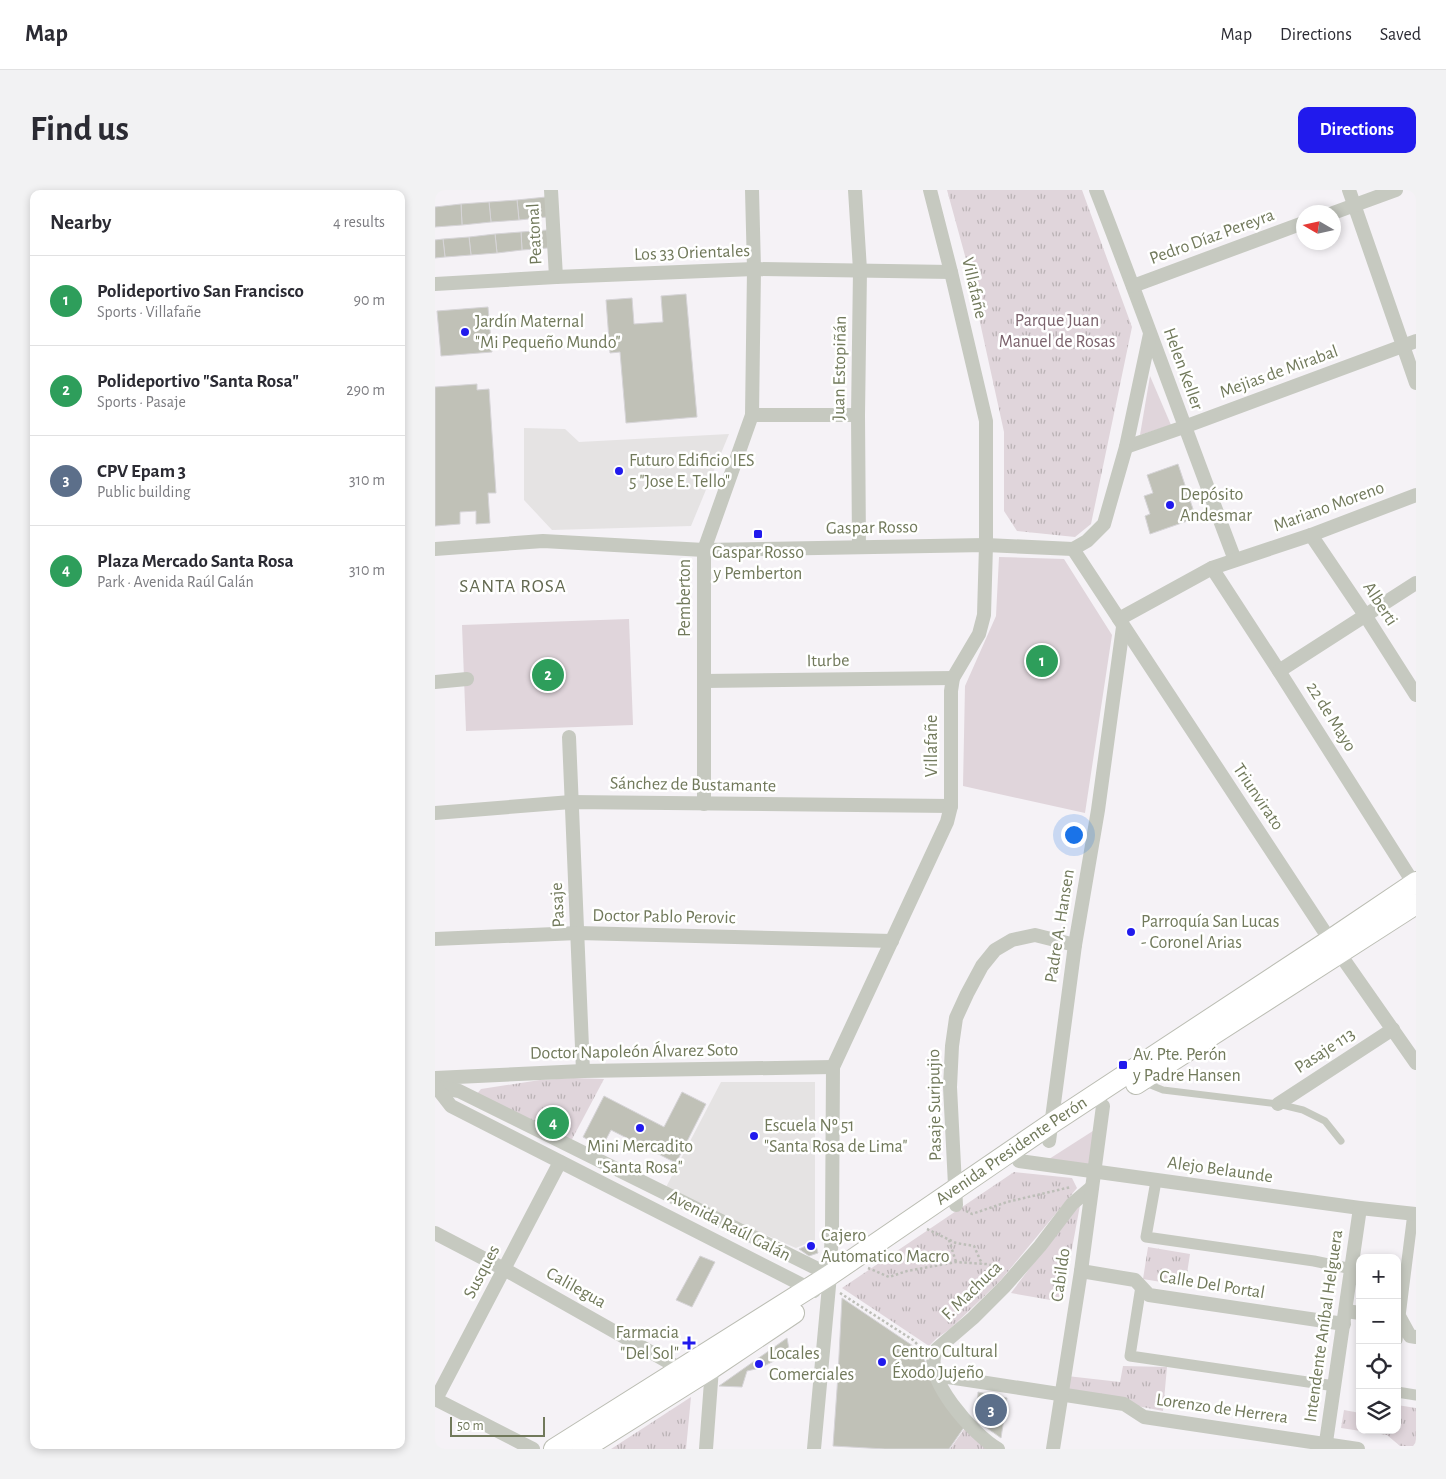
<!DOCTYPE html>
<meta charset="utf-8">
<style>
:root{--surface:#fff;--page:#f2f2f3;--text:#2b2b33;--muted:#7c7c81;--line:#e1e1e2;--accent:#211aed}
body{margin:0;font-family:"Alegreya Sans",sans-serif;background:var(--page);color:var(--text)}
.controls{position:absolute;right:15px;bottom:15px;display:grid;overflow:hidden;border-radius:10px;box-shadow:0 2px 8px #0003}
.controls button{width:45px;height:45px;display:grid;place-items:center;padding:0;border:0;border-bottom:1px solid var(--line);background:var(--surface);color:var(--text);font:25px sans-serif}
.compass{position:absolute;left:861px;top:15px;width:45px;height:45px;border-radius:50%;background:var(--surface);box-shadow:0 2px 8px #0003;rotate:279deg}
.scale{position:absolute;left:15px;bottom:12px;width:95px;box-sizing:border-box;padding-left:5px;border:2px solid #71795b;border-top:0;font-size:14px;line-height:18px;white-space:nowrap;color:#71795b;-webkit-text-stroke:4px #fff;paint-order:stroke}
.you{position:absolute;left:638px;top:644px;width:18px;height:18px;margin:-12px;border:4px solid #fff;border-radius:50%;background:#1a73e8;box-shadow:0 0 0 8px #1a73e833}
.badge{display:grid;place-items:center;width:32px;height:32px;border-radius:50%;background:var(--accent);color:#fff;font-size:16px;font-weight:700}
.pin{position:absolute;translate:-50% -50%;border:2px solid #fff;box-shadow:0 1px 5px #0006}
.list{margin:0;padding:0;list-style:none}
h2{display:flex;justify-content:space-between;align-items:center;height:65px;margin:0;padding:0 20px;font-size:21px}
h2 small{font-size:16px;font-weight:400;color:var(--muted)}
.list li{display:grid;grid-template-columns:32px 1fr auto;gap:15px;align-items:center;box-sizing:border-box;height:90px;padding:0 20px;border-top:1px solid var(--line)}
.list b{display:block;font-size:19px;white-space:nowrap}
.list p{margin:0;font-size:16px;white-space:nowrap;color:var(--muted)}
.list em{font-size:16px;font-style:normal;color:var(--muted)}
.icon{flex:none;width:28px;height:28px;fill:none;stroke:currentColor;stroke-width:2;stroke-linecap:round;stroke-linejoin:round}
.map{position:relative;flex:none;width:981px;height:1259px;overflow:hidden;border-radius:10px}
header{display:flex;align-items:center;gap:30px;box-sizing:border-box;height:70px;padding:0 25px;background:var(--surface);border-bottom:1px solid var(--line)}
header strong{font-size:24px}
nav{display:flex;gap:28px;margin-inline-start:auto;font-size:18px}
.intro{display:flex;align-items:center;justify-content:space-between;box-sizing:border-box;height:120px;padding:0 30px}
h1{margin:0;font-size:35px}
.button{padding:12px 22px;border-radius:10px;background:var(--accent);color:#fff;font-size:18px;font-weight:700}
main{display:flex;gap:30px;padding:0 30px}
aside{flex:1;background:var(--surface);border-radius:10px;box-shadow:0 2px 8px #0003}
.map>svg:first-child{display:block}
.built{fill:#e5e3e3}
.grass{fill:#e0d5db}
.park{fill:url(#park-tufts)}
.building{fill:#c0c1b7;stroke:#d6d4d7}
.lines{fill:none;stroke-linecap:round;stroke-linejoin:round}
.secondary-casing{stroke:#bbbdb3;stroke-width:22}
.path{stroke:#bdbeb8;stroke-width:2.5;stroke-dasharray:2.5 2.5;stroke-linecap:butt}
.service{stroke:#c6c9c0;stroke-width:7}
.pedestrian{stroke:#c6c9c0;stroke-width:11}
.minor{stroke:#c6c9c0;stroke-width:14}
.secondary{stroke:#fff;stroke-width:20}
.poi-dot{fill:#211aed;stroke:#fff;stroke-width:2}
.labels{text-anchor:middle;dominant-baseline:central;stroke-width:5;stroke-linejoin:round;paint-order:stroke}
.street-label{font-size:18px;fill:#71795b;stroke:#fff}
.park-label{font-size:18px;fill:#7b626c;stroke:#fff}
.poi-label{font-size:18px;fill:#71795b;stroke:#fff;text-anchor:start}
.neighbourhood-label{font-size:19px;letter-spacing:1px;fill:#636951;stroke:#fff}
</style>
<header>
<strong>Map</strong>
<nav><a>Map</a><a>Directions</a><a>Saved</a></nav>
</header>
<div class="intro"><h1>Find us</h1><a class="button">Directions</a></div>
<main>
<aside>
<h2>Nearby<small>4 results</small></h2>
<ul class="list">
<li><span class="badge" style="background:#2e9e5b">1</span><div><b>Polideportivo San Francisco</b><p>Sports · Villafañe</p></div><em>90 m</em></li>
<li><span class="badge" style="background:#2e9e5b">2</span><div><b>Polideportivo &quot;Santa Rosa&quot;</b><p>Sports · Pasaje</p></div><em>290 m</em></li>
<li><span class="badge" style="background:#5c6f8a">3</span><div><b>CPV Epam 3</b><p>Public building</p></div><em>310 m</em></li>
<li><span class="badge" style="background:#2e9e5b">4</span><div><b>Plaza Mercado Santa Rosa</b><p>Park · Avenida Raúl Galán</p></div><em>310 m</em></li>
</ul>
</aside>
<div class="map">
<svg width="981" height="1259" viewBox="0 0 981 1259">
<defs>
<pattern id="park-tufts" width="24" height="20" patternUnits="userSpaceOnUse" patternTransform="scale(1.25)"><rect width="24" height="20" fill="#e0d5db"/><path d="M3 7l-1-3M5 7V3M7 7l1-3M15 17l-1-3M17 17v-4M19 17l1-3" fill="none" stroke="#bab2b5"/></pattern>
</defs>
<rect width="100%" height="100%" fill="#f5f2f6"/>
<!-- built -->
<g class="built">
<path d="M89 238 130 239 144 252 294 244 256 336 117 340 89 310Z"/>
<path d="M286 892H380V1050L361 1058 229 1001Z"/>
</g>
<!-- grass -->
<g class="grass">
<path d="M715 186 736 235 705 245Z"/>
<path d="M564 367 629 369 677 445 650 623 528 596 530 496 561 426Z"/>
<path d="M194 429 198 535 31 541 27 435Z"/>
<path d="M661 939 656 977 611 971Z"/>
</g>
<!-- park -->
<g class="park">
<path d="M512 0H647L697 137 656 334 640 347 582 341 569 321V242L532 73Z"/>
<path d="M138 888 169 889 135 953 41 905 46 899 105 890Z"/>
<path d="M579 982 637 988 642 998 565 1091 515 1139 502 1148 494 1156 407 1098Z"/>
<path d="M646 1010 627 1112 576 1103Z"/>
<path d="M713 1057 755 1064 750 1096 708 1089Z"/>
<path d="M688 1176 732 1177 728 1221 630 1202 632 1186 685 1192Z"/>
<path d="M256 1207 251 1259H176Z"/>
<path d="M962 1215 981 1218V1256H965L952 1245 906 1238 909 1220 925 1223V1240H962Z"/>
<path d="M530 1238 558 1259H515Z"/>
</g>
<!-- building -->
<g class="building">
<path d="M111 7 112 27 84 30 82 10Z"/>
<path d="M82 10 84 30 56 32 54 12Z"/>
<path d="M54 12 56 32 27 35 26 14Z"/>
<path d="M26 14 27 35 0 37V17Z"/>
<path d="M112 40 113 58 87 60 86 42Z"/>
<path d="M86 42 87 60 62 63 60 44Z"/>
<path d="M60 44 62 63 36 65 34 47Z"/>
<path d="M34 47 36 65 10 67 8 49Z"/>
<path d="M8 49 10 67 0 68V50Z"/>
<path d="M251 104 262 227 191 233 185 162 175 163 171 110 197 108 199 134 228 132 226 106Z"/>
<path d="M53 117 57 162 6 166 2 121Z"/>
<path d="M42 194V200L54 199 61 303H53L55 333 41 334V321L25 322V334L0 336V197Z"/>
<path d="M743 274 761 328 715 344 710 326 715 324 709 306 718 303 712 285Z"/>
<path d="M247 902 271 914 241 973 176 940 167 957 148 947 169 906 229 937Z"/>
<path d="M380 1052 383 1063 374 1066 364 1059Z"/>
<path d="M265 1066 280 1072 257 1117 241 1110Z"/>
<path d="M407 1108 484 1160 504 1198 530 1236 514 1259H450L398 1256 403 1185Z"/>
<path d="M352 1148 354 1159 341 1170 325 1178 312 1181 307 1197 284 1196Z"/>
<path d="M543 1202 572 1208 566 1248 542 1231Z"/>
</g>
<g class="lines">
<!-- secondary casing -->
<g class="secondary-casing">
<g id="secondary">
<path d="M701 894 981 714"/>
<path id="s1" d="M119 1259 395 1085 617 933 895 750 981 692"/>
<path d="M148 1259 277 1178 359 1123"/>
</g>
</g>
<!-- path -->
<g class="path">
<path d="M531 1021 537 1024 572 1012 636 997"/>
<path d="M492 1039 521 1053 539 1056 547 1074"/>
<path d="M514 1050 521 1072"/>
<path d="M433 1078 454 1087 472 1081 521 1072 551 1074 568 1078"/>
<path d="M405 1103 478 1150 486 1158 488 1161"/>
</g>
<!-- service -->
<path class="service" d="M708 892 728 900 843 914 868 920 890 931 906 951"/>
<!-- pedestrian -->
<g class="pedestrian">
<path d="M721 991 711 1047 879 1071 917 1079"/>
<path d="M706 1096 695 1166 900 1196"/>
<path d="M962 1150 978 1023"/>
<path d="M962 1202 981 1205"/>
</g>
<!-- minor -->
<g class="minor">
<path d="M116 0 121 87"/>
<path d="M420 0 425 80 423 225 424 357"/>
<path d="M661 0C709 123 753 247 800 370"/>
<path d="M914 0 981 193"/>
<path d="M898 23 961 0"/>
<path d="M0 94 121 87 319 79 516 82"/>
<path d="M698 96 868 33"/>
<path d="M317 225H423"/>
<path d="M691 257 749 237 981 151"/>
<path d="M876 345 930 425 981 505"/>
<path d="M0 359 108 351 269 360 551 355 638 359 652 351 669 334 691 257 715 144"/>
<path d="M638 359 895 750 981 873"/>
<path d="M777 378 844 481 981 697"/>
<path d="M684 429 777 378 876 345 981 305"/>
<path d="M844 481 981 393"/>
<path d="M269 491 518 488"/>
<path d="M0 492 32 489"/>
<path d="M134 547 148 881"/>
<path d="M269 614V360L317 225 319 79 317 0"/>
<path d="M0 623 136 612 516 616"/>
<path d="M0 749 143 743 457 751"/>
<path d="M0 888 148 881 398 877"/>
<path d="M0 897 24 901 395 1085"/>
<path d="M2 898 16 916 379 1101"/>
<path d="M843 914 958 839"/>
<path d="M614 951 640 755 663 620 688 437"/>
<path d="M584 971 925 1018 981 1024"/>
<path d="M521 1015 515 897 517 856 521 828 532 804 547 776 560 760 577 750 600 745 640 755"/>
<path d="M0 1043 69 1079 251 1182"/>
<path d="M646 1081 700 1090 714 1105 909 1134"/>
<path d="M911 1121 925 1123"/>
<path d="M962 1128H965L975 1146 981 1147"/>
<path d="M500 1185 689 1214 709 1227 923 1259"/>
<path d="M0 1209 98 1259"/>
<path d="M1 1209 125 972"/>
<path d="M271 1259 277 1178"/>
<path d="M379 1259 395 1085 397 1038 398 877 512 632 516 616V501L518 488 544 444 549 425 551 355V231L516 82 495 0"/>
<path d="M563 1259C540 1246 484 1186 502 1159L538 1128 570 1096 605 1056 637 1014 657 997"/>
<path d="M618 1259 646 1081 668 916"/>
<path d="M890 1259 925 1018"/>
</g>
<!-- secondary -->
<use href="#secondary" class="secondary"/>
</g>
<!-- markers -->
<g class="poi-dot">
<circle cx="30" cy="142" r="5"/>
<circle cx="184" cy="281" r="5"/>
<circle cx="735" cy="315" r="5"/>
<rect x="318" y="339" width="10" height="10" rx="2.5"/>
<circle cx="696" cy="742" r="5"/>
<rect x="683" y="870" width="10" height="10" rx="2.5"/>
<circle cx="205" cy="938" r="5"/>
<circle cx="319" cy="946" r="5"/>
<circle cx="376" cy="1056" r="5"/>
<path d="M251.5 1145.5h5v5h5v5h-5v5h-5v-5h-5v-5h5z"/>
<circle cx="447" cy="1172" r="5"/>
<circle cx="324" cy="1174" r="5"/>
</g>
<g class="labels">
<!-- street labels -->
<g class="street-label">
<text transform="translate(100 44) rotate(-93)">Peatonal</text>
<text transform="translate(777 47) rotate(-20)">Pedro Díaz Pereyra</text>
<text transform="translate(257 63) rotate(-2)">Los 33 Orientales</text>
<text transform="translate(539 98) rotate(77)">Villafañe</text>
<text transform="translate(405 178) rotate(-89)">Juan Estopiñán</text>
<text transform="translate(748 179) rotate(70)">Helen Keller</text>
<text transform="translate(844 182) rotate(-20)">Mejias de Mirabal</text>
<text transform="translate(894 317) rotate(-20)">Mariano Moreno</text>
<text transform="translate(437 338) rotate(-1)">Gaspar Rosso</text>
<text transform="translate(250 408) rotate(-90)">Pemberton</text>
<text transform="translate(945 414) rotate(57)">Alberti</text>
<text transform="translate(393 471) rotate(-1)">Iturbe</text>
<text transform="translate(896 527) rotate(58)">22 de Mayo</text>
<text transform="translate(497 556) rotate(-90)">Villafañe</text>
<text transform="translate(258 595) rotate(1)">Sánchez de Bustamante</text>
<text transform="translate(823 607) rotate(56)">Triunvirato</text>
<text transform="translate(123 715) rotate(-93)">Pasaje</text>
<text transform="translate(229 727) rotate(1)">Doctor Pablo Perovic</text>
<text transform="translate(625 736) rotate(-81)">Padre A. Hansen</text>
<text transform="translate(890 861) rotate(-33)">Pasaje 113</text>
<text transform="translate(199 862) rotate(-1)">Doctor Napoleón Álvarez Soto</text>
<text transform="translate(500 915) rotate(-91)">Pasaje Suripujio</text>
<text stroke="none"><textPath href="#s1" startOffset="546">Avenida Presidente Perón</textPath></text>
<text transform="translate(785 980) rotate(8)">Alejo Belaunde</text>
<text transform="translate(294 1036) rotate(27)">Avenida Raúl Galán</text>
<text transform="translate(47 1082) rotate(-62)">Susques</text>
<text transform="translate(626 1085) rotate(-82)">Cabildo</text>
<text transform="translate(777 1095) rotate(9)">Calle Del Portal</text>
<text transform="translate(141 1098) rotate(29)">Calilegua</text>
<text transform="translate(537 1101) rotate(-44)">F. Machuca</text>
<text transform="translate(889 1136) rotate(-82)">Intendente Aníbal Helguera</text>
<text transform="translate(787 1219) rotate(8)">Lorenzo de Herrera</text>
</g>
<!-- park labels -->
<g class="park-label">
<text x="622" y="131">Parque Juan<tspan x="622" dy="21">Manuel de Rosas</tspan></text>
</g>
<!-- poi labels -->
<g class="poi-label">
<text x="40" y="132">Jardín Maternal<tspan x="40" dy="21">"Mi Pequeño Mundo"</tspan></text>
<text x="194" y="271">Futuro Edificio IES<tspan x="194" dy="21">5 "Jose E. Tello"</tspan></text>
<text x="745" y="305">Depósito<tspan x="745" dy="21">Andesmar</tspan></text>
<text x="323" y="363" text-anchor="middle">Gaspar Rosso<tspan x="323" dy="21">y Pemberton</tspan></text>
<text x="706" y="732">Parroquía San Lucas<tspan x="706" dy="21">- Coronel Arias</tspan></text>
<text x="698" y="865">Av. Pte. Perón<tspan x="698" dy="21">y Padre Hansen</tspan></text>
<text x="329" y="936">Escuela Nº 51<tspan x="329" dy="21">"Santa Rosa de Lima"</tspan></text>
<text x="205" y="957" text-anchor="middle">Mini Mercadito<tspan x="205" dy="21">"Santa Rosa"</tspan></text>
<text x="386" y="1046">Cajero<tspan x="386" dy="21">Automatico Macro</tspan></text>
<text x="244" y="1143" text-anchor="end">Farmacia<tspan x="244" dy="21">"Del Sol"</tspan></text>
<text x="457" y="1162">Centro Cultural<tspan x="457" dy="21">Éxodo Jujeño</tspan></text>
<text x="334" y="1164">Locales<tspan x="334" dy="21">Comerciales</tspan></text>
</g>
<!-- neighbourhood labels -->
<g class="neighbourhood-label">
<text x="78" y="396">SANTA ROSA</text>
</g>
</g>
</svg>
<div class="controls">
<button>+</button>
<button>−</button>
<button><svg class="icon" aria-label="locate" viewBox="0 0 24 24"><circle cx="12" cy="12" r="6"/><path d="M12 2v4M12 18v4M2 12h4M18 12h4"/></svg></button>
<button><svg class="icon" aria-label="layers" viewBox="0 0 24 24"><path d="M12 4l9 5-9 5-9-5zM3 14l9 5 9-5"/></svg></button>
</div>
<svg class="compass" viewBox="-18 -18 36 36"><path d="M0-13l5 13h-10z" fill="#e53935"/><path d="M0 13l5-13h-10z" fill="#7c7c81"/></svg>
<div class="scale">50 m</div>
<div class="you"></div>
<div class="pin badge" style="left:607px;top:471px;background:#2e9e5b">1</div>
<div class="pin badge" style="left:113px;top:485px;background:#2e9e5b">2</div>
<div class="pin badge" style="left:556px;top:1220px;background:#5c6f8a">3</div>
<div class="pin badge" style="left:118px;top:933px;background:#2e9e5b">4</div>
</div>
</main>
